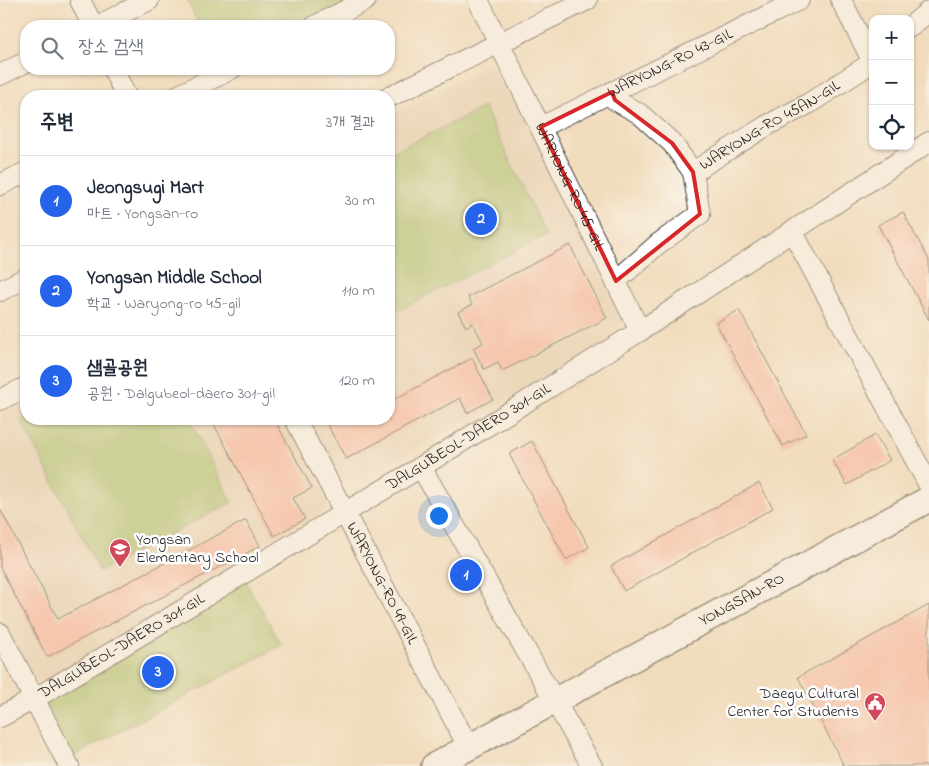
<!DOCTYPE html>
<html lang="ko">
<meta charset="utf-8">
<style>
:root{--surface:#fff;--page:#f6f6f7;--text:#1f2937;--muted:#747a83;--line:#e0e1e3;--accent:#2563eb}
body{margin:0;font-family:"Indie Flower","Poor Story",sans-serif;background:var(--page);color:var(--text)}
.controls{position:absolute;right:15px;top:15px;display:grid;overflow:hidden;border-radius:10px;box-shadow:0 1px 4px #0004}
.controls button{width:45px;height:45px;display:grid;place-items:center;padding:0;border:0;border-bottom:1px solid var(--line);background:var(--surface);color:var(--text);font:25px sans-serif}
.you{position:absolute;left:438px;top:515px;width:18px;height:18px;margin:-12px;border:4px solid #fff;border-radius:50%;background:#1a73e8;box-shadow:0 0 0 8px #1a73e833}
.badge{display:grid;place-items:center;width:32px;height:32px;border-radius:50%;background:var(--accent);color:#fff;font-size:16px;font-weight:700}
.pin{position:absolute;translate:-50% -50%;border:2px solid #fff;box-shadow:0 1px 5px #0006}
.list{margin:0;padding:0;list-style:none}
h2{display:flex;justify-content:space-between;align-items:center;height:65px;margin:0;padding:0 20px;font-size:21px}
h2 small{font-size:16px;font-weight:400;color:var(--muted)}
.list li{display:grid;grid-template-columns:32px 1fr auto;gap:15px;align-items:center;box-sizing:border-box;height:90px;padding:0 20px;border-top:1px solid var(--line)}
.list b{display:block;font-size:19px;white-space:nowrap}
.list p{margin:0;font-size:16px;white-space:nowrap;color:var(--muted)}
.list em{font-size:16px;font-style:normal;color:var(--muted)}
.icon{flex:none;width:28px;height:28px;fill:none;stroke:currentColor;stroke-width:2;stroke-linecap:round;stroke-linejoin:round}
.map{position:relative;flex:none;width:929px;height:766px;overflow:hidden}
.search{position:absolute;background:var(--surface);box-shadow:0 1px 4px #0004;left:20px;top:20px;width:375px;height:55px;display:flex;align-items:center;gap:12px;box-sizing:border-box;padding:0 18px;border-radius:20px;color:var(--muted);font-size:19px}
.panel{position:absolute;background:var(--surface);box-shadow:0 1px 4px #0004;left:20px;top:90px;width:375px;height:335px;border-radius:20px}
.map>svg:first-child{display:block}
.built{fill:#e5d0b5}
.green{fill:#a2c068;stroke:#5f6e42}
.building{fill:#fcab99}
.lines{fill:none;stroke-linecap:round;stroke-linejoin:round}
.minor-casing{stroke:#3c3934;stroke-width:22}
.major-casing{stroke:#3c3934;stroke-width:28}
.minor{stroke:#fff;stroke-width:20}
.major{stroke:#fff;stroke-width:25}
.marked{fill:none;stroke:#d62828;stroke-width:4;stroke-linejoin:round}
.labels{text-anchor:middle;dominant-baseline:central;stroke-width:5;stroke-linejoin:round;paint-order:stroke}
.street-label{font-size:16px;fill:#1c1c1c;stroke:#fff}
.poi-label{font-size:16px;fill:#1c1c1c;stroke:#fff;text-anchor:start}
</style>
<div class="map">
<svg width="929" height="766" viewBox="0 0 929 766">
<rect width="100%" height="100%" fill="#fff"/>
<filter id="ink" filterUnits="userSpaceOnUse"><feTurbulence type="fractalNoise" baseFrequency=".02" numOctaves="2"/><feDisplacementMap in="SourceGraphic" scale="10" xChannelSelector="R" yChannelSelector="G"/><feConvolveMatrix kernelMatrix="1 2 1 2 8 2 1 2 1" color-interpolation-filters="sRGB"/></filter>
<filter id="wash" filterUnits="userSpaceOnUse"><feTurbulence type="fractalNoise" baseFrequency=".0096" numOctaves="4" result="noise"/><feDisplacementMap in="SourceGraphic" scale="20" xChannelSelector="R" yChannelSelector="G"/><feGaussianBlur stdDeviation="1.12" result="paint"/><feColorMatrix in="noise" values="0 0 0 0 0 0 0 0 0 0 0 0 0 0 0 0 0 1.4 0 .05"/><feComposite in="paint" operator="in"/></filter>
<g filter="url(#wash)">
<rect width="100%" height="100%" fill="#f1ddbd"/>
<!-- built -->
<g class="built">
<path d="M486 67 504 77 624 321 617 337 354 483 339 481 306 419H389V117Z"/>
<path d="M26 402V419H286L328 499 322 519 45 682 31 677 0 617V415Z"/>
</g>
<!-- green -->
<g class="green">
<path d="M187 0H361L315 26H199Z"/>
<path d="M484 107 546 235 389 315V154Z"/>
<path d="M26 418 189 419 232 502 100 571 21 421Z"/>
<path d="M244 578 282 645 66 760 39 699Z"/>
</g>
<g id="blocks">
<!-- building -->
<g class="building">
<path d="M903 212 929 260V320L878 225Z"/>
<path d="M570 245 607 318 502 371 498 362 484 369 473 348 483 343 473 323 466 327 458 312 472 305 468 297Z"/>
<path d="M739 310 806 434 783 446 716 323Z"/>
<path d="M472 358 493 399 467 413 460 398 346 459 324 419H389V402Z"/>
<path d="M211 419H274L312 488 293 498 305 519 274 536Z"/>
<path d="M875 435 890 460 847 485 832 460Z"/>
<path d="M532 441 589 547 566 560 509 454Z"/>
<path d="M759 483 773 508 624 591 611 566Z"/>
<path d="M0 509 58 619 246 520 260 546 47 657 0 567Z"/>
<path d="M929 605V766H844L798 677Z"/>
</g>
</g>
</g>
<g filter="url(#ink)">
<use href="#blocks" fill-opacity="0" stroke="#3c3934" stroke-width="1"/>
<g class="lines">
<!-- minor casing -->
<g class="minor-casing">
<g id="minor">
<path d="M80 0 93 26"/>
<path id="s1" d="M478 0 640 331"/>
<path d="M841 0 873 62"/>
<path d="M97 26 149 0"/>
<path d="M315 26 366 0"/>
<path d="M910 27 929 11"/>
<path d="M113 69 126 96"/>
<path d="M0 75 26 62"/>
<path d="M612 92 615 100 640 114 672 143 693 172 700 214 658 244 616 281"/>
<path d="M177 96 231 69"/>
<path d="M389 97 587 0"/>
<path id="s2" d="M541 127 799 0"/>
<path id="s3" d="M693 172 766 126 808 104 873 62"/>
<path d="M0 185 26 172"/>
<path d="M792 231 929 485"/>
<path d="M0 291 26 278"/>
<path d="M0 400 26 387"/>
<path id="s4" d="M295 419 469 748"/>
<path d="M421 467 592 766"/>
<path d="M0 633 69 766"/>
<path id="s5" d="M0 717 34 699 421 467 640 331 929 142"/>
</g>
</g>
<!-- major casing -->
<g class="major-casing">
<g id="major">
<path id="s6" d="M434 766 929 499"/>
</g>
</g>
<!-- minor -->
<use href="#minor" class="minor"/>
<!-- major -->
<use href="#major" class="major"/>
</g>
</g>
<!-- marked area -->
<path d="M0 0H929V766H0ZM612 92 615 100 672 143 693 172 700 214 616 281 541 127Z" fill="#f1ddbd" fill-opacity=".55" fill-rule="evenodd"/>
<path class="marked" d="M612 92 615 100 672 143 693 172 700 214 616 281 541 127Z"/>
<!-- icons -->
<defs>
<g id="school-pin" transform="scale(1.125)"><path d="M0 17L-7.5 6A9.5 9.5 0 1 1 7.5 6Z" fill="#d1495b" stroke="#fff"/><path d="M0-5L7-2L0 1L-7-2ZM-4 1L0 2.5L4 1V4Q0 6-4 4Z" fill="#fff"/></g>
<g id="civic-pin" transform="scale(1.125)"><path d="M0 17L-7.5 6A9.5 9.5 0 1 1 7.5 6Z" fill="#d1495b" stroke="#fff"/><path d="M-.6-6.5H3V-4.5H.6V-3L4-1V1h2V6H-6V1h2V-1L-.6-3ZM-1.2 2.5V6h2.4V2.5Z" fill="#fff"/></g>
</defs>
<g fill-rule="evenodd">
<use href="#school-pin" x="120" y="549"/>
<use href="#civic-pin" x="875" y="703"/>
</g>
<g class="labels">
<!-- street labels -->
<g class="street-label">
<text stroke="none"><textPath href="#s2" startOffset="144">WARYONG-RO 43-GIL</textPath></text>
<text stroke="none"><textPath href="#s3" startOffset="90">WARYONG-RO 45AN-GIL</textPath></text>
<text stroke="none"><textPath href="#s1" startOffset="208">WARYONG-RO 45-GIL</textPath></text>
<text stroke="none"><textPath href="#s5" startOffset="546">DALGUBEOL-DAERO 301-GIL</textPath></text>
<text stroke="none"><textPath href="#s4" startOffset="186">WARYONG-RO 49-GIL</textPath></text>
<text stroke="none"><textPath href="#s6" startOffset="350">YONGSAN-RO</textPath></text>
<text stroke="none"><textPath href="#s5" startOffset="141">DALGUBEOL-DAERO 301-GIL</textPath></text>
</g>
<!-- poi labels -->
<g class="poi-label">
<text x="136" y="540">Yongsan<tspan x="136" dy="18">Elementary School</tspan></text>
<text x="859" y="694" text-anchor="end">Daegu Cultural<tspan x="859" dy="18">Center for Students</tspan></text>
</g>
</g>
</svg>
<div class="controls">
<button>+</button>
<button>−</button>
<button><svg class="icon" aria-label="locate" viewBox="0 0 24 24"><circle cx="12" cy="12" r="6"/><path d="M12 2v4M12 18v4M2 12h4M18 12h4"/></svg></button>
</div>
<div class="you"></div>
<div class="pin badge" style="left:466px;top:575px">1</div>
<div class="pin badge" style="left:481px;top:219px">2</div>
<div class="pin badge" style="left:158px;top:672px">3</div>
<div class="search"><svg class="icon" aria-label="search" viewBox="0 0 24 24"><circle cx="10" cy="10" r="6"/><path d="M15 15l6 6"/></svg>장소 검색</div>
<section class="panel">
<h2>주변<small>3개 결과</small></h2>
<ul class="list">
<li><span class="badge">1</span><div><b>Jeongsugi Mart</b><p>마트 · Yongsan-ro</p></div><em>30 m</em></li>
<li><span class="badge">2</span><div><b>Yongsan Middle School</b><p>학교 · Waryong-ro 45-gil</p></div><em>110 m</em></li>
<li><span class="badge">3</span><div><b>샘골공원</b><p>공원 · Dalgubeol-daero 301-gil</p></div><em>120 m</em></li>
</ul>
</section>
</div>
